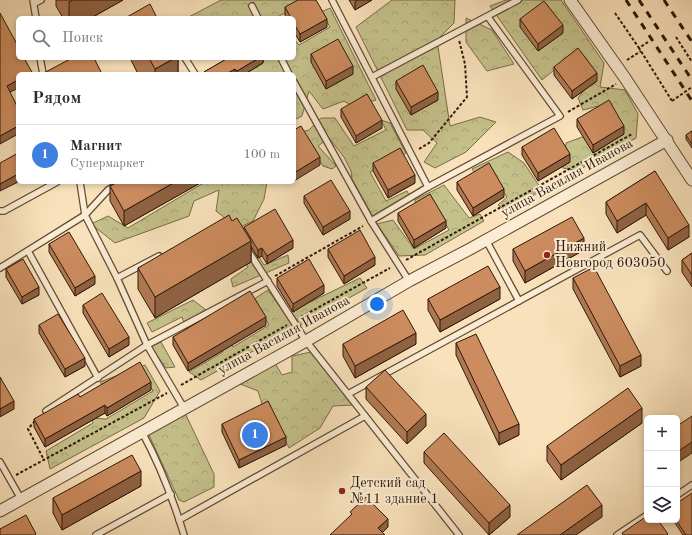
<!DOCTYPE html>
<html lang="ru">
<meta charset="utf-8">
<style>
:root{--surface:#fff;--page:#f2f2f3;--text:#2b2b33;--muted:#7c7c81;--line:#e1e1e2;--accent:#8f2418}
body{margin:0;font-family:"Old Standard TT",serif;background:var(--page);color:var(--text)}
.controls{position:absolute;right:12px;bottom:12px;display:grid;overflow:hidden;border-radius:6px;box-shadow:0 2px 6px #0003}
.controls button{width:36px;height:36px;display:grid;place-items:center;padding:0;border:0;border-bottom:1px solid var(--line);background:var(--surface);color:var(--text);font:20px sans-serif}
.you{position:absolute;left:377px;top:304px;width:14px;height:14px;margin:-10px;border:3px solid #fff;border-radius:50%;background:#1a73e8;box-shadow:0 0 0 6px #1a73e833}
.badge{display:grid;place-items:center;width:26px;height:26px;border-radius:50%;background:var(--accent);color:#fff;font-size:13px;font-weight:700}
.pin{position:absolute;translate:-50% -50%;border:2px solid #fff;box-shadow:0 1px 4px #0006}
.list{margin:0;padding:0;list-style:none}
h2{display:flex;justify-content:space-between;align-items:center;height:52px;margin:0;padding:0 16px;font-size:17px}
h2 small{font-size:13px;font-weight:400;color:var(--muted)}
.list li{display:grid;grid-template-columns:26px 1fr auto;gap:12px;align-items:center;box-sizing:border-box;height:60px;padding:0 16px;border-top:1px solid var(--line)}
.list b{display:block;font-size:15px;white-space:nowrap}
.list p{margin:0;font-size:13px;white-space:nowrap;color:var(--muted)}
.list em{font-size:13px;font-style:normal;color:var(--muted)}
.icon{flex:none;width:22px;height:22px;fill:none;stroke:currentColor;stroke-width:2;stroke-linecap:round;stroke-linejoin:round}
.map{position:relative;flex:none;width:692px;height:535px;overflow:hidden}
.search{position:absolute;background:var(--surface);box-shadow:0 2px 6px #0003;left:16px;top:16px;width:280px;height:44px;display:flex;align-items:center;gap:10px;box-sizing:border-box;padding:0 14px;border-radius:6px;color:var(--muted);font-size:15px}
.panel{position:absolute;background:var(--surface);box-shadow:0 2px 6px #0003;left:16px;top:72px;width:280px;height:112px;border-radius:6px}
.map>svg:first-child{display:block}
.forest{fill:url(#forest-crowns);stroke:#7a6c4a}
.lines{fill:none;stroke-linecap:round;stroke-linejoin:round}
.lane-casing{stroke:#614a35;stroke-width:8}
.street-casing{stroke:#614a35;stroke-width:13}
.path{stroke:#2e1808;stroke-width:2;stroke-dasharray:3 2;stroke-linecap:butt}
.lane{stroke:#fbecd3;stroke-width:5.5}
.street{stroke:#fbecd3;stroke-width:11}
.rail{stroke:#2e1808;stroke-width:3;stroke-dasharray:7 7;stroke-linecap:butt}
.path-bridge{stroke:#2e1808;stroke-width:2;stroke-dasharray:3 2;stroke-linecap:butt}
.wall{fill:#af7852;stroke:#2e1808}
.shaded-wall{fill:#8f6242;stroke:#2e1808}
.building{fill:#cc8c5f;stroke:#2e1808}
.poi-dot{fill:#8f2418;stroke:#fbecd3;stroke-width:1.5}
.labels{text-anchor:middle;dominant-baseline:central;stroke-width:4;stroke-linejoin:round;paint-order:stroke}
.street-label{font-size:14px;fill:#2e1808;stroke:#fbecd3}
.poi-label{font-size:14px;fill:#2e1808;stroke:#fbecd3;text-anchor:start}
</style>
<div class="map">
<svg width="692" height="535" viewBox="0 0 692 535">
<defs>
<pattern id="forest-crowns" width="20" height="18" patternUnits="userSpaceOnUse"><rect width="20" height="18" fill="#c5c18b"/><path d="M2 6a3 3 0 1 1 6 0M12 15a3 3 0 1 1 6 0" fill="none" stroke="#aaa576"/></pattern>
</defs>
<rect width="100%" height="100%" fill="#f9e2bb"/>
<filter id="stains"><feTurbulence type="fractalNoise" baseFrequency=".005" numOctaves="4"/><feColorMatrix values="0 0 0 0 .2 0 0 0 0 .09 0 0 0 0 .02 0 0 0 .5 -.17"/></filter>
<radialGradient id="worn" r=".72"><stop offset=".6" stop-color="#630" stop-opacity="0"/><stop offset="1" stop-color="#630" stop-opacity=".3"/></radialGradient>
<!-- forest -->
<g class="forest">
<path d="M221 0H310L279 16 280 18H187Z"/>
<path d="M392 0H455L454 23 437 40 450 126 480 117 496 122 466 152 435 168 424 162 437 143 423 130H407L356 27Z"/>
<path d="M506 0H561L604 63 600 87 625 90 638 114 636 138 577 171 563 168 566 143 620 123 610 103 583 110 578 98 597 73 577 51 542 80 490 6Z"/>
<path d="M330 8 376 100 352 106 344 101 323 109 309 91 302 116 294 120V74H215L237 58H294V39L299 45 330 27 321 12Z"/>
<path d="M466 18 492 30 514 64 487 71 466 42Z"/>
<path d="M321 118H335L354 146 386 130 381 120 390 123 406 153 370 172 386 201 407 191 409 195 373 217 352 179 351 171 344 157 329 138 318 146 336 166 332 169 323 166 303 134H294L309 130Z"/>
<path d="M508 152 524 163 542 190 507 211 498 205 507 197 489 169 477 176 472 169Z"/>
<path d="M205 182H267L264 199 253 221 238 228 216 211 219 190 194 201 189 216 115 243 91 224 108 216 128 228Z"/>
<path d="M444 185 469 218 480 214 484 221 425 255 399 256 377 224 393 220 414 249 449 230 432 200 416 207 415 200Z"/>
<path d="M244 233 264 265 288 255 289 263 233 287 231 279 248 267 232 238Z"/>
<path d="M360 278 367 288 201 380 189 372 223 352 205 323 186 329 182 317 152 332 147 323 193 300 214 316 233 347 269 325 254 299 268 290 285 314Z"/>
<path d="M161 342 175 367 166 368 151 347Z"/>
<path d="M311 352 353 405 333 406 320 428 289 448 270 407H263L258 391 235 382 275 363 282 375 292 372V356Z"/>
<path d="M145 365 160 391 144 418 50 469 46 451 93 423 92 418 106 419 153 391 141 369 103 386 100 382Z"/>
<path d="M185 413 214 474V487L184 502 179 500 149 435Z"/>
</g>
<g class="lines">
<!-- lane casing -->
<g class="lane-casing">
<g id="lane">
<path d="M33 0 36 18"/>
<path d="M332 0 428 187 371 221 409 281"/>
<path d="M35 3 41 0"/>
<path d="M252 6 258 18"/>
<path d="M40 58 43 74"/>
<path d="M185 58 195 74"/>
<path d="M281 58 289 74"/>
<path d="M372 77 518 0"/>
<path d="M294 82 371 221"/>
<path d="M80 182 85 215 117 278 147 345 184 408"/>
<path d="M428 187 560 116 488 17"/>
<path d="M0 211H4L57 182"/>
<path d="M486 240 519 301"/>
<path d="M247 249 306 341 459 535"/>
<path d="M28 251 98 378"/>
<path d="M0 268 85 215 108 190 121 182"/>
<path d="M117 278 159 256"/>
<path d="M348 394 640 235 667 271"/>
<path d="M46 411 147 345 268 281"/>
<path d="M142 432C160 465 173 499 184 535"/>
<path d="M0 462 21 499"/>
<path d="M677 495 692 485"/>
<path d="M179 520 365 416"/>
<path d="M96 535 171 494"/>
<path d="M617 535 647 515"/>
</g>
</g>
<!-- street casing -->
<g class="street-casing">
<g id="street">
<path d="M570 0 625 78 692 180"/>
<path d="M0 511 306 341 409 281 470 249 667 140"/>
</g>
</g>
<!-- path -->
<g class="path">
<path d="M615 13 639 48"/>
<path d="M676 37 692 62"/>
<path d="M648 42 639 48 672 101"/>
<path d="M627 60 641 51"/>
<path d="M568 112 616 84"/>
<path d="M419 149 429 143 467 97 465 64 459 40"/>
<path d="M406 260 632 134"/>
<path d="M275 276 363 226"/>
<path d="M301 317 390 268"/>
<path d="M181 385 287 325"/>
<path d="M35 421 28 429 44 460"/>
<path d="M16 475 167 393"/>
</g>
<!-- lane -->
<use href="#lane" class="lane"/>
<!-- street -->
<use href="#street" class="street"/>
<!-- rail -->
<g class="rail">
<path d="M626 0 692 101"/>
<path d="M639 0 692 80"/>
<path d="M664 0 692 42"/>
</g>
<!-- path-bridge -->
<path class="path-bridge" d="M672 101 692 87"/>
</g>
<!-- wall -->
<g class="wall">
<path d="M56 0H123L91 18H63L56 6Z"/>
<path d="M349 0H372L355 10Z"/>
<path d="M285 7 327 27 300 42 294 32V18H286L285 15Z"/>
<path d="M520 19 563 33 538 51 520 27Z"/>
<path d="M311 54 353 74 326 89 311 62Z"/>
<path d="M130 58H178V74H138Z"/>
<path d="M224 58H263V63L245 74H204V72L225 60Z"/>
<path d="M554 67 597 81 572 99 554 75Z"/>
<path d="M396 81 438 100 411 115 396 89Z"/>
<path d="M341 109 382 128 356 143 341 117Z"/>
<path d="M577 119 624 134 593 153 577 127Z"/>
<path d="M692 131V148L686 139V135Z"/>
<path d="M522 147 570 162 538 181 522 155Z"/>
<path d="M373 163 415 183 388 198 373 171Z"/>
<path d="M655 171 689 237 668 250 646 215 617 233 606 214V202Z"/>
<path d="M118 182H202L124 226 110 201V186Z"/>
<path d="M457 182 504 197 473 216 457 190Z"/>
<path d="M304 196 350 219 323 235 304 203Z"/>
<path d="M398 213 446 228 414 248 398 221Z"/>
<path d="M232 221 244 230V227L293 248 267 264 262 256 258 258 251 246V262L155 318 138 289V268Z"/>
<path d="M49 244 95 284 75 296 49 252Z"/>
<path d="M328 249 375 265 344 284 328 257Z"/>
<path d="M513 249 584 250 525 283 513 261Z"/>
<path d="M692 253V287L682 272V260Z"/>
<path d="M6 269 39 295 22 304 6 277Z"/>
<path d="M277 278 324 293 293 312 277 286Z"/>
<path d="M573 278 641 366 620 377 573 289Z"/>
<path d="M428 299H500L440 332 428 310Z"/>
<path d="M83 305 129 345 109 357 83 313Z"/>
<path d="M39 325 85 366 65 377 39 333Z"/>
<path d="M266 325 188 371 173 345V337Z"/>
<path d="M456 343 519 435 499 445 456 355Z"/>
<path d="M343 344H416L355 378 343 356Z"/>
<path d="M366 387 426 426 407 444 366 399Z"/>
<path d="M151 390 107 416 105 413 45 447 34 427V419L80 397Z"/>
<path d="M642 423 561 480 547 461V446Z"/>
<path d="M222 424 286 445 239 468 222 432Z"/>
<path d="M424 452 510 517 489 535 424 463Z"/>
<path d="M141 486 62 530 53 513V498Z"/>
<path d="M673 520H677L692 535H683Z"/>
</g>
<!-- shaded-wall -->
<g class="shaded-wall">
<path d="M73 0H123L91 18H69V2Z"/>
<path d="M358 0H372L355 10V2Z"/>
<path d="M327 19V27L300 42V34Z"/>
<path d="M563 25V33L538 51V44Z"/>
<path d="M175 58H178V74H155V69Z"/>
<path d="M259 58H263V63L245 74H237V71Z"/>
<path d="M353 66V74L326 89V81Z"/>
<path d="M235 69V74H226Z"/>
<path d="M597 73V81L572 99V91Z"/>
<path d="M18 80V88L7 94V86Z"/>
<path d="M438 92V100L411 115V107Z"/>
<path d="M382 120V128L356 143V136Z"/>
<path d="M18 126V134L0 144V136Z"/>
<path d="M624 126V134L593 153V145Z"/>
<path d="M570 154V162L538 181V173Z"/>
<path d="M320 157V165L294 181V173Z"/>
<path d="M18 174V182L0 191V184Z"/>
<path d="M415 175V183L388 198V190Z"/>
<path d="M175 182H202L124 226V211Z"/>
<path d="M504 189V197L473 216V208Z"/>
<path d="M646 203V215L617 233V221Z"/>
<path d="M350 211V219L323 235V227Z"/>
<path d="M446 221V228L414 248V240Z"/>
<path d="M689 225V237L668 250V238Z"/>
<path d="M584 238V250L525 283V271Z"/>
<path d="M293 240V248L267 264V256Z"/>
<path d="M251 241V262L155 318V297Z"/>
<path d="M262 248V256L258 258V250Z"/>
<path d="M375 257V265L344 284V276Z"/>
<path d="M95 276V284L75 296V288Z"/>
<path d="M324 285V293L293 312V304Z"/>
<path d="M39 287V295L22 304V297Z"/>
<path d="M500 287V299L440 332V320Z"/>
<path d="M266 317V325L188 371V363Z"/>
<path d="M416 333V344L355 378V366Z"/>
<path d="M129 337V345L109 357V349Z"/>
<path d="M641 355V366L620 377V366Z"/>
<path d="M85 358V366L65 377V369Z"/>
<path d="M151 382V390L107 416V408Z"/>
<path d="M14 401V409L0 417V409Z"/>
<path d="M105 405V413L45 447V439Z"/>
<path d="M642 408V423L561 480V465Z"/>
<path d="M426 414V426L407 444V432Z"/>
<path d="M519 424V435L499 445V433Z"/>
<path d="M286 437V445L239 468V460Z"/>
<path d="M692 442V453L677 463V452Z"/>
<path d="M141 471V486L62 530V515Z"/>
<path d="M510 505V517L489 535V523Z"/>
<path d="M602 505V517L576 535H560Z"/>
<path d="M388 519V527L380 535 378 528Z"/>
</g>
<!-- building -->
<g class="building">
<path d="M298 0H316L327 19 300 34 294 24V18H291L285 7Z"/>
<path d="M544 1 563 25 538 44 520 19Z"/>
<path d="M150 4 157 18H127V17Z"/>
<path d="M0 13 18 46V58H24L33 74H18V80L7 86 18 108V126L0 136Z"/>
<path d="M338 39 353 66 326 81 311 54Z"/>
<path d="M578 48 597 73 572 91 554 67Z"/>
<path d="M72 58H94L102 74H42Z"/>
<path d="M149 58H175L155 69Z"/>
<path d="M228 58H259L237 71 235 69 226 74H205L204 72Z"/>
<path d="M423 65 438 92 411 107 396 81Z"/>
<path d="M367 94 382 120 356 136 341 109Z"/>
<path d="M609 100 624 126 593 145 577 119Z"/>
<path d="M301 126 320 157 294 173V130Z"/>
<path d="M554 128 570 154 538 173 522 147Z"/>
<path d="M692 131V144L686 135Z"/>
<path d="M400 148 415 175 388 190 373 163Z"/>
<path d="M18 153V174L0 184V163Z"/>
<path d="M489 163 504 189 473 208 457 182Z"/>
<path d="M655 171 689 225 668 238 646 203 617 221 606 202Z"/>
<path d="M331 180 350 211 323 227 304 196Z"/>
<path d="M118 182H175L124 211 110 186Z"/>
<path d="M430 194 446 221 414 240 398 213Z"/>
<path d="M275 209 293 240 267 256 262 248 258 250 244 227Z"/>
<path d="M229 215 232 221 237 218 251 241 155 297 138 268Z"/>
<path d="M572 217 584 238 525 271 513 249Z"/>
<path d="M360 230 375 257 344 276 328 249Z"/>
<path d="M69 232 95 276 75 288 49 244Z"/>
<path d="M692 253V275L682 260Z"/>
<path d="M23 259 39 287 22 297 6 269Z"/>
<path d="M309 259 324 285 293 304 277 278Z"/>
<path d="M488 266 500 287 440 320 428 299Z"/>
<path d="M594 267 641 355 620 366 573 278Z"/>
<path d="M250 291 266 317 188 363 173 337Z"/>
<path d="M102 293 129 337 109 349 83 305Z"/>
<path d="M403 310 416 333 355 366 343 344Z"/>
<path d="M58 314 85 358 65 369 39 325Z"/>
<path d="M476 334 519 424 499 433 456 343Z"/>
<path d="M140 362 151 382 107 408 105 405 45 439 34 419 78 394 80 397Z"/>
<path d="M385 370 426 414 407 432 366 387Z"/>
<path d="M0 377 14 401 0 409Z"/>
<path d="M628 388 642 408 561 465 547 446Z"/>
<path d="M268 401 286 437 239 460 222 424Z"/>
<path d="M692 416V442L677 452V426Z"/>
<path d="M444 433 510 505 489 523 424 452Z"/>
<path d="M132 455 141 471 62 515 53 498Z"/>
<path d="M587 485 602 505 560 535H517Z"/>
<path d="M692 493V535H686L676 520H677V503Z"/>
<path d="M366 497 388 519 378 528 385 535H330L352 514 350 512Z"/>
<path d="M26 515 36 534 34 535H0V529Z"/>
<path d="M647 516V520H658L668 534 667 535H623L622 533Z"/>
</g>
<!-- markers -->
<g class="poi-dot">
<circle cx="547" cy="255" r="4"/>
<circle cx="342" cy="491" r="4"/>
</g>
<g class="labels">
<!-- street labels -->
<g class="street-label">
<text transform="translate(567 178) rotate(-29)">улица Василия Иванова</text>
<text transform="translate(284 335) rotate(-29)">улица Василия Иванова</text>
</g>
<!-- poi labels -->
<g class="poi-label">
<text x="555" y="247">Нижний<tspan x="555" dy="16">Новгород 603050</tspan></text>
<text x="350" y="483">Детский сад<tspan x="350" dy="16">№11 здание 1</tspan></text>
</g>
</g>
<rect width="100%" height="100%" filter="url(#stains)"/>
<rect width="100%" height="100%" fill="url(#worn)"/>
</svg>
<div class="controls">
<button>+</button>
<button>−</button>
<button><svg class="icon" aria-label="layers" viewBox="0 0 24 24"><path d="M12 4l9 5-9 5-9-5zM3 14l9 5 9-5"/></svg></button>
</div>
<div class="you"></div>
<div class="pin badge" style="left:255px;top:435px;background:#3f7fe0">1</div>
<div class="search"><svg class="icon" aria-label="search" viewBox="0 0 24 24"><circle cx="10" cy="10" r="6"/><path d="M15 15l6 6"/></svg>Поиск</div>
<section class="panel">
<h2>Рядом<small></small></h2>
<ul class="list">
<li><span class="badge" style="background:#3f7fe0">1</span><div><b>Магнит</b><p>Супермаркет</p></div><em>100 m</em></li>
</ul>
</section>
</div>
